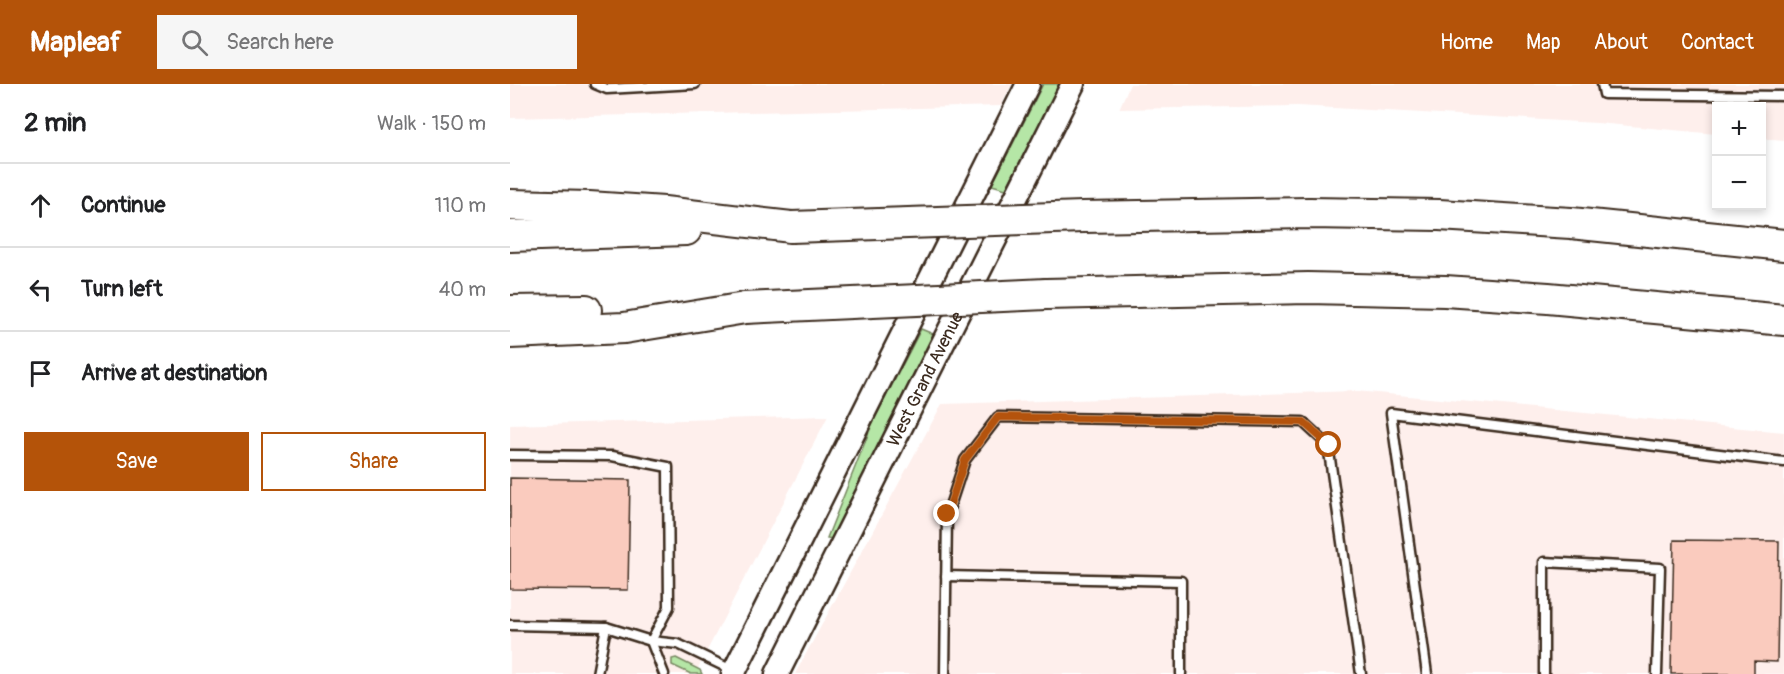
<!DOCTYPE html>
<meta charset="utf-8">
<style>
:root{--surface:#fff;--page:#f6f6f6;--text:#202124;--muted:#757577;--line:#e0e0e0;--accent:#b45309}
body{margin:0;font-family:Pangolin,sans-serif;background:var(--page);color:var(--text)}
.controls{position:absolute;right:18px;top:18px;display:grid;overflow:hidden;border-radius:0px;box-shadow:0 3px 9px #0003}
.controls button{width:54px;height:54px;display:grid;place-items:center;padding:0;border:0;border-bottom:2px solid var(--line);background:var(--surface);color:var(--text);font:30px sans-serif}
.stop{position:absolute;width:18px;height:18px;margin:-14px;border:4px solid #b45309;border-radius:50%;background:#fff}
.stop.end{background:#b45309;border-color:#fff;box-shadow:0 2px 6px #0008}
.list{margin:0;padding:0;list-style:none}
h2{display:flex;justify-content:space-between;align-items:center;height:78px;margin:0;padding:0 24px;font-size:26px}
h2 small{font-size:20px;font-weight:400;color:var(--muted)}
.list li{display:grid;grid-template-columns:39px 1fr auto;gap:18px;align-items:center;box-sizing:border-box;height:84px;padding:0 24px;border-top:2px solid var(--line)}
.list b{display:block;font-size:22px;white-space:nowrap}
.list em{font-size:20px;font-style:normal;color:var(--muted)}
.actions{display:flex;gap:12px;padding:18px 24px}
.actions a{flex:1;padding:14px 0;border:2px solid var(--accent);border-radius:0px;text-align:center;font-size:21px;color:var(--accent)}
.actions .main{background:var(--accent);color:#fff}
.icon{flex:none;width:33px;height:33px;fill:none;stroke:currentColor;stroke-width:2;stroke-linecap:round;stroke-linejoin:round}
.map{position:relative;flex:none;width:1274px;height:590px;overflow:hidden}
header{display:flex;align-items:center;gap:36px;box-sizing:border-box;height:84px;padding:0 30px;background:var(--accent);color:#fff}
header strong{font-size:28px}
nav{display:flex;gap:33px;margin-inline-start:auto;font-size:21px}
.search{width:420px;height:54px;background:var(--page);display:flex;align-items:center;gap:15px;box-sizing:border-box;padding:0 21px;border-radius:0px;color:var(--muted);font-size:22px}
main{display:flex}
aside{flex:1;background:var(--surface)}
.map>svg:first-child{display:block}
.built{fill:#feefec}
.green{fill:#b5e6a6;stroke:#788862;stroke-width:1.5}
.building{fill:#facbbe;stroke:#3b2a1e;stroke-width:1.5}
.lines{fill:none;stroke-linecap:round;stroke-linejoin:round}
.service-casing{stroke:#3b2a1e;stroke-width:13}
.secondary-casing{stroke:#3b2a1e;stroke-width:27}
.motorway-casing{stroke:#3b2a1e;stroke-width:34}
.service{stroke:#fff;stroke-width:8}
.secondary{stroke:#fff;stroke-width:22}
.motorway{stroke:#fff;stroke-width:30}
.motorway-bridge-casing{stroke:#3b2a1e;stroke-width:34;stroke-linecap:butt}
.motorway-bridge{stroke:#fff;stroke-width:30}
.route{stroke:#b45309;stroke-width:8}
.labels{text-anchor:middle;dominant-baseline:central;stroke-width:6;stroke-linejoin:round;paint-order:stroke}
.street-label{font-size:18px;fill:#3b2a1e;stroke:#fff}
</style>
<header>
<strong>Mapleaf</strong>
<div class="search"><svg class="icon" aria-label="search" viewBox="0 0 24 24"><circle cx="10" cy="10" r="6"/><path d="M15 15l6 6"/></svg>Search here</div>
<nav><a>Home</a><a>Map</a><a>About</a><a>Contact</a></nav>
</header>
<main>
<aside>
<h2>2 min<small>Walk · 150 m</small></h2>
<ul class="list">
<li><svg class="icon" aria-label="ahead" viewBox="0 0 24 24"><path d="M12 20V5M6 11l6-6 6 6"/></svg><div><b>Continue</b></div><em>110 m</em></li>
<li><svg class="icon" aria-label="left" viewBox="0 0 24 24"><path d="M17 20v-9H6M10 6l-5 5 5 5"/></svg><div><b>Turn left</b></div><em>40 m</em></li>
<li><svg class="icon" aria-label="arrive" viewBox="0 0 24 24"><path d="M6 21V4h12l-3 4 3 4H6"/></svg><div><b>Arrive at destination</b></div></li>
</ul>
<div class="actions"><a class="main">Save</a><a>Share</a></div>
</aside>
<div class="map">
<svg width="1274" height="590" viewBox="0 0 1274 590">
<rect width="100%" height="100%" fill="#fff"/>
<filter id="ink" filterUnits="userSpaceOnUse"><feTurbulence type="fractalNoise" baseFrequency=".0167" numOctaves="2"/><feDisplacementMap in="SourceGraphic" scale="12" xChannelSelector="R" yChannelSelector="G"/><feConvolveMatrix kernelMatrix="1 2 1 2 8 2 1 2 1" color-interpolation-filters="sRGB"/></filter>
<g filter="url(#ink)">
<!-- built -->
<g class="built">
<path d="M0 0H502L491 22 0 34Z"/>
<path d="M620 0H1274V57L1252 55V22H1206V50L1087 39 788 22 609 25Z"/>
<path d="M846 307 1274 348V590H285L432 320Z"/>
<path d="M318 332 185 590H0V341Z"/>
</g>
<!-- green -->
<g class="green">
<path d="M533 0H549L496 105 482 101Z"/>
<path d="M411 245 423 250 322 455 317 454 363 338Z"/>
<path d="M166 574 190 586 192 590H181L162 581V575Z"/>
</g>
<!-- building -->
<g class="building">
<path d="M0 394 120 396 118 506 0 505Z"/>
<path d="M1164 456 1269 457 1267 578 1244 577V590H1161Z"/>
</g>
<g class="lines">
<!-- service casing -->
<g class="service-casing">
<g id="service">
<path d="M85 0 97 5 185 0"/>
<path d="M1092 0 1094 10 1274 12"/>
<path d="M0 371 102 372 158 383 159 523 141 557 154 590"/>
<path d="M436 492 671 497V590"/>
<path d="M0 541 96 543 141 557 168 560 222 586"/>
<path d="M87 590 96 543"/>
<path d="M435 590 437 431 455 376 488 333 793 338 818 361 851 590"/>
<path d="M917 590 881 329 1274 378"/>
<path d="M1034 590V478L1150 484 1147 590"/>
</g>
</g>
<!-- secondary casing -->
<g class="secondary-casing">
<g id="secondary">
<path d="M223 590 518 0"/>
<path id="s1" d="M267 590 563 0"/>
</g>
</g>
<!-- motorway casing -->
<g class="motorway-casing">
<g id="motorway">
<path d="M0 121 79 123 154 128 281 143"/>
<path d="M573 133 799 129 929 131 1061 139 1274 161"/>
<path d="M0 152 176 146"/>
<path d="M536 210 798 204 935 207 1038 214 1274 236"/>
<path d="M0 227 76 226"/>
<path d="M0 249 114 244 235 224"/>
</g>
</g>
<!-- service -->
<use href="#service" class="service"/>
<!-- secondary -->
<use href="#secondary" class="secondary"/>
<!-- motorway -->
<use href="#motorway" class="motorway"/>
<!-- motorway-bridge casing -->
<g class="motorway-bridge-casing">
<g id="motorway-bridge">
<path d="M281 143 573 133"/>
<path d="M235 224 536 210"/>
</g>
</g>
<!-- motorway-bridge -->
<use href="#motorway-bridge" class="motorway-bridge"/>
</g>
</g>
<g class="lines" filter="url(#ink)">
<!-- route -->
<path class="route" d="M437 430 455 376 488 333 793 338 819 361"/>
</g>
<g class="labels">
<!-- street labels -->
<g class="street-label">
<text stroke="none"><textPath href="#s1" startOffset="330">West Grand Avenue</textPath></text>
</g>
</g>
</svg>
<div class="controls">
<button>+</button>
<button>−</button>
</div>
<div class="stop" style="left:819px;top:361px"></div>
<div class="stop end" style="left:437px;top:430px"></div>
</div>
</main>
